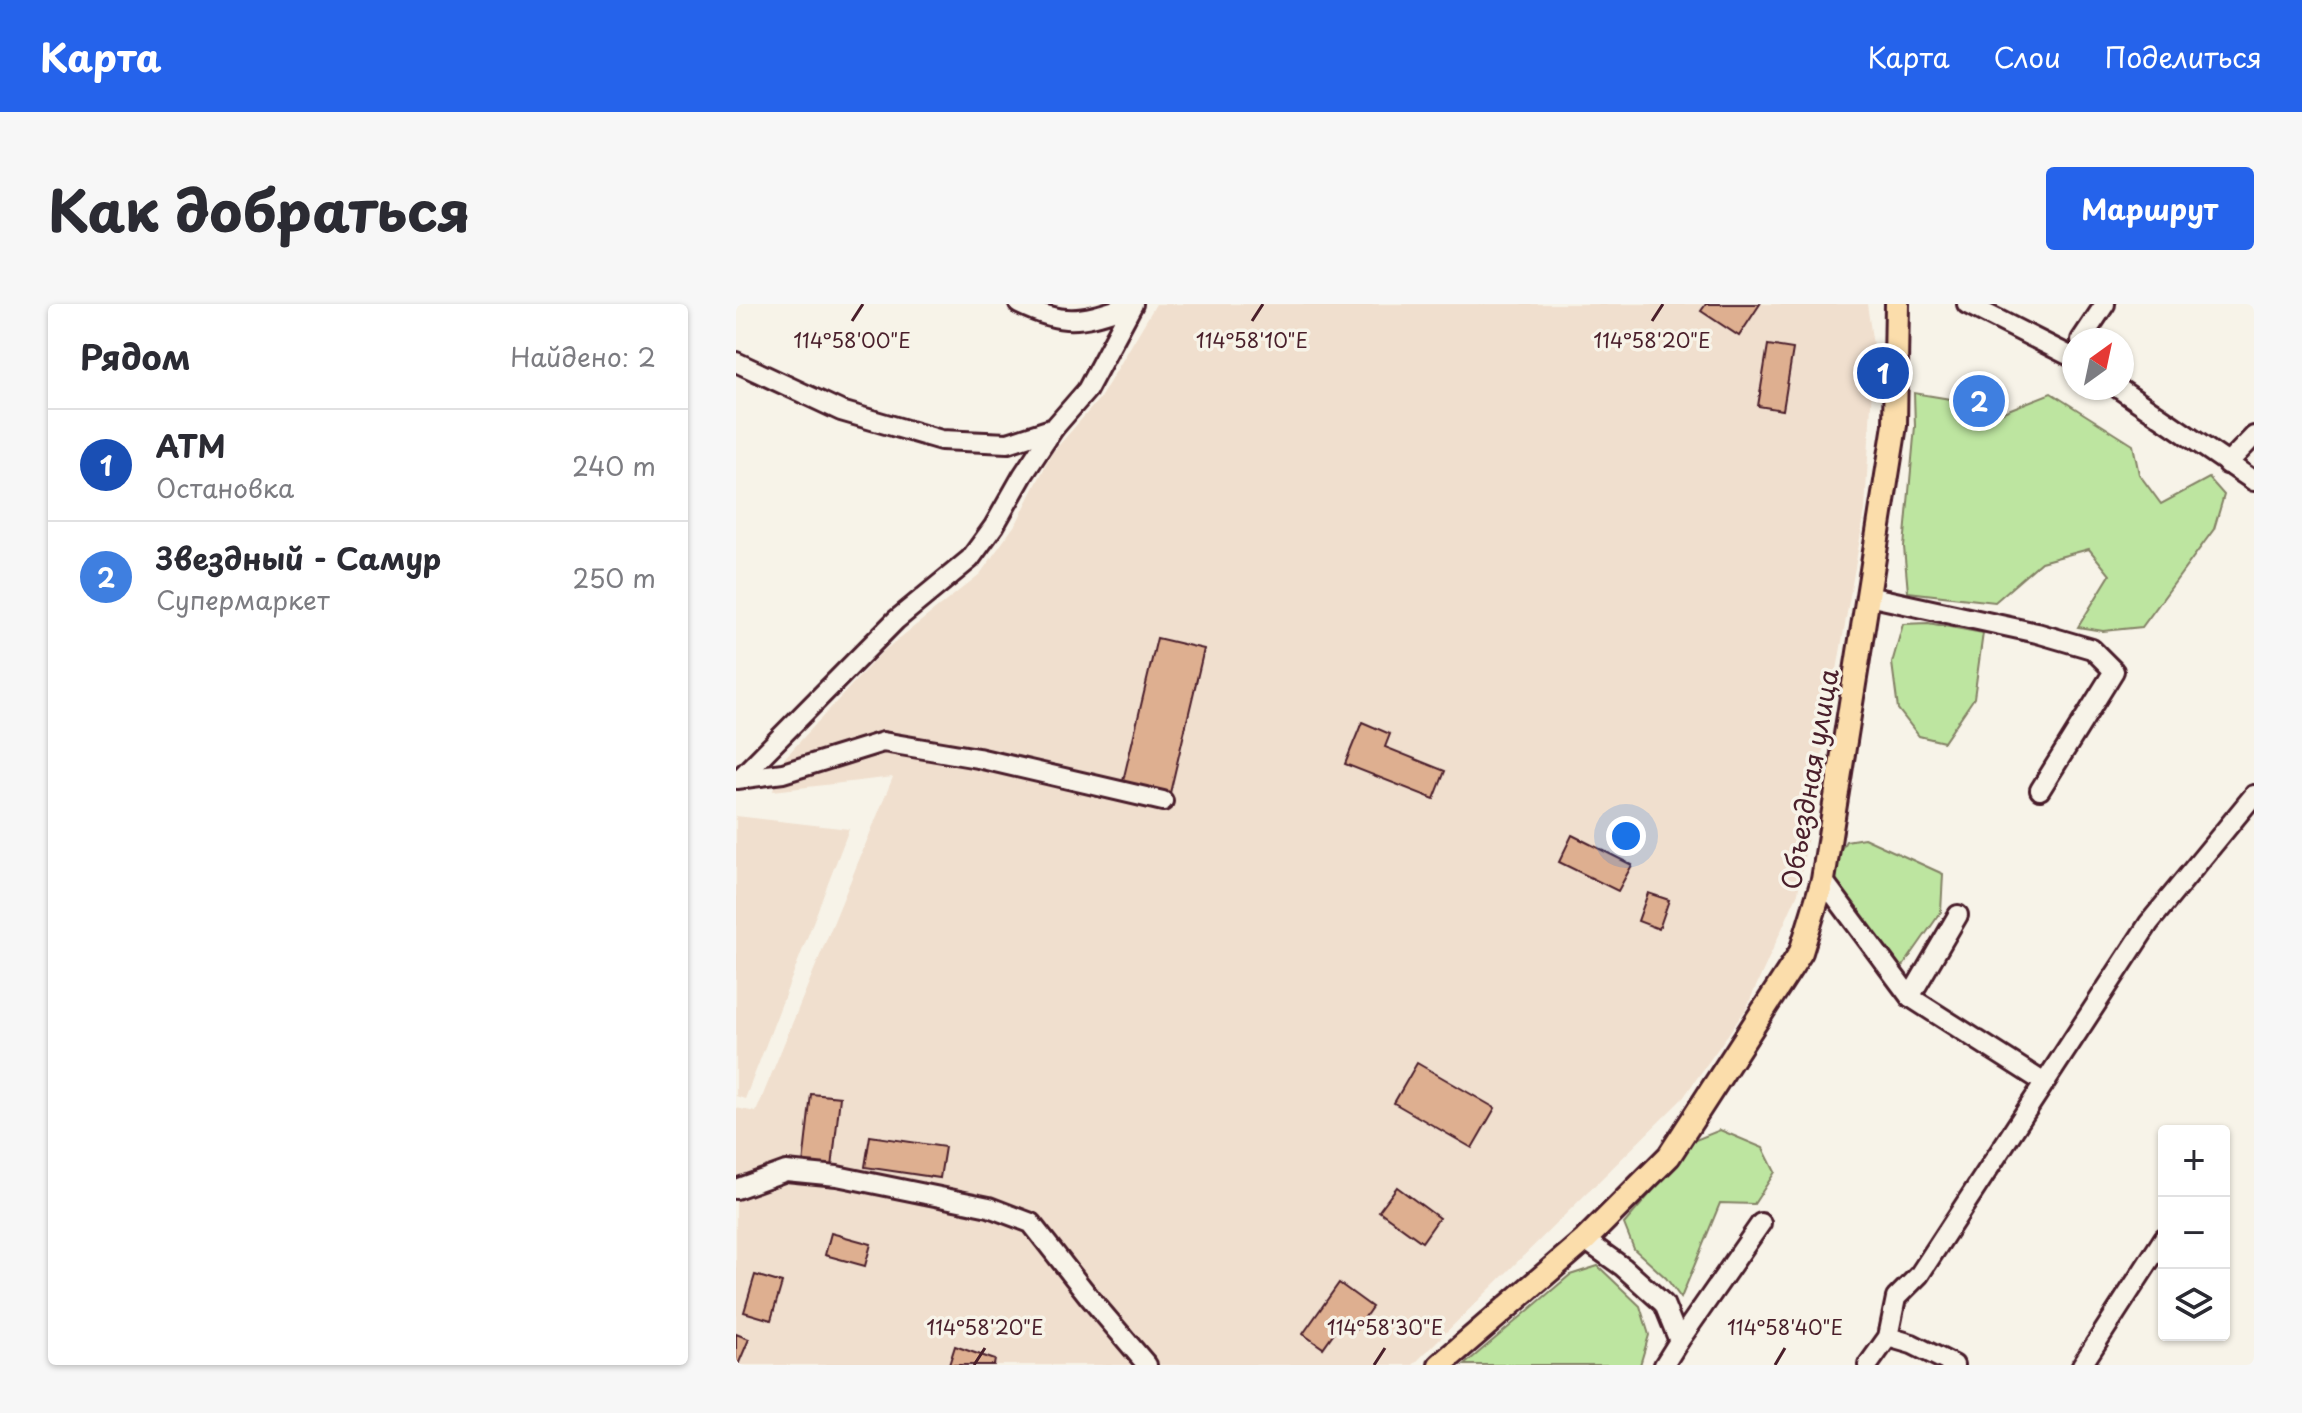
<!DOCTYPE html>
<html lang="ru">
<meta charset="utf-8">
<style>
:root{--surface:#fff;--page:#f7f7f7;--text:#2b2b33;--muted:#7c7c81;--line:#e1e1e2;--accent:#2563eb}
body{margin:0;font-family:"Playpen Sans",sans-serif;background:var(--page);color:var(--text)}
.controls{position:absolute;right:24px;bottom:24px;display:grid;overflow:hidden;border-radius:8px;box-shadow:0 2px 6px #0004}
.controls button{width:72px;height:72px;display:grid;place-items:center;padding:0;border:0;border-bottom:2px solid var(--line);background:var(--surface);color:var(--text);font:40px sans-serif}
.compass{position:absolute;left:1326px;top:24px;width:72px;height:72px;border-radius:50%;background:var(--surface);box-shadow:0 2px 6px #0004;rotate:33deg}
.you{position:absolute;left:890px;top:532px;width:28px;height:28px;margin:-20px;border:6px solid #fff;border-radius:50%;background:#1a73e8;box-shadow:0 0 0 12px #1a73e833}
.badge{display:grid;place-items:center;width:52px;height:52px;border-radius:50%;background:var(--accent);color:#fff;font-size:26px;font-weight:700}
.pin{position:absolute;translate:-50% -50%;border:4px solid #fff;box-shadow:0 2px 8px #0006}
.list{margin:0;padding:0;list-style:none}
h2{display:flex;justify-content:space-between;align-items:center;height:104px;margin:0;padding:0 32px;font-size:34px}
h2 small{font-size:26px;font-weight:400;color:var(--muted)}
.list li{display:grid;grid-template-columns:52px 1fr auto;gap:24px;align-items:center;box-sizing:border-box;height:112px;padding:0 32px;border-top:2px solid var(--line)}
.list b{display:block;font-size:30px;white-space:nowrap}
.list p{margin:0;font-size:26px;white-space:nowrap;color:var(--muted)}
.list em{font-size:26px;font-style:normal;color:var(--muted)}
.icon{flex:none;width:44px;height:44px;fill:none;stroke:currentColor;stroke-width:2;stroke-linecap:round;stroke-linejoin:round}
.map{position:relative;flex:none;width:1518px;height:1061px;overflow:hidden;border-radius:8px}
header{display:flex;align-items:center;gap:48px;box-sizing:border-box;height:112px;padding:0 40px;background:var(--accent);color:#fff}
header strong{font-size:38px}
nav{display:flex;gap:44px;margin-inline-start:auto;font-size:28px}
.intro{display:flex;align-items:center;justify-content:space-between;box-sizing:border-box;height:192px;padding:0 48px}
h1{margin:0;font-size:56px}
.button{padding:20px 36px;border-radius:8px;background:var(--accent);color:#fff;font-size:28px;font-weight:700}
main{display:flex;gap:48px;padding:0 48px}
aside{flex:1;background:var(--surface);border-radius:8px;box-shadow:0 2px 6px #0004}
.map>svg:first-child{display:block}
.built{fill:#f0dfce}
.green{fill:#bde5a0;stroke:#848266;stroke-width:2}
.building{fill:#deaf90;stroke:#4a1f2b;stroke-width:2}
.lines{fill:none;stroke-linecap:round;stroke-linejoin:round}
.minor-casing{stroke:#4a1f2b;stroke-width:24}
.major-casing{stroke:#4a1f2b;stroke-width:28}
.minor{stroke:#f7f3e8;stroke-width:18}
.major{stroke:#fbddab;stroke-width:22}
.ticks{fill:none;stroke:#4a1f2b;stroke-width:3}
.labels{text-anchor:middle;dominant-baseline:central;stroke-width:7;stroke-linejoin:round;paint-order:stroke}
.street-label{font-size:26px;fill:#4a1f2b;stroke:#f7f3e8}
.ticks-label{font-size:20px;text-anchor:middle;fill:#4a1f2b;stroke:#f7f3e8;stroke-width:7;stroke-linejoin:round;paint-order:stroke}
</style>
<header>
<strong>Карта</strong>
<nav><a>Карта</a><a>Слои</a><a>Поделиться</a></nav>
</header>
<div class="intro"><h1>Как добраться</h1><a class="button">Маршрут</a></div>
<main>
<aside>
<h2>Рядом<small>Найдено: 2</small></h2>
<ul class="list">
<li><span class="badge" style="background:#1a4fb4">1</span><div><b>АТМ</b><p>Остановка</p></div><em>240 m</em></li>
<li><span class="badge" style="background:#3f7fe0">2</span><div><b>Звездный - Самур</b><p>Супермаркет</p></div><em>250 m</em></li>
</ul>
</aside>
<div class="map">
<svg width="1518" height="1061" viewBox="0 0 1518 1061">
<rect width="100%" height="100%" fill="#f7f3e8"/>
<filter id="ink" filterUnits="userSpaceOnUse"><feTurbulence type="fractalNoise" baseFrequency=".0125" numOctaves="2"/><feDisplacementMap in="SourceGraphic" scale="16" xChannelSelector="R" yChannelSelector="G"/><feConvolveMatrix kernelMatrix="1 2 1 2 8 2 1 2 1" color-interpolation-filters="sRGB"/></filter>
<g filter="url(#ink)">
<!-- built -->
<g class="built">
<path d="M420 0H1131L1138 48 1129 206 1062 589 1010 705 947 794 677 1061H0V804L20 808 157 473 37 487 45 458 145 349 244 270 281 218 316 149 364 94Z"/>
<path d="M0 512 113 525 9 795 0 792Z"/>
</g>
<!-- green -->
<g class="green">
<path d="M1178 89 1214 95 1237 120 1315 89 1397 141 1403 170 1425 200 1473 174 1488 191 1478 225 1406 323 1367 327 1342 323 1374 271 1353 245 1305 258 1259 298 1172 288 1168 243 1179 122Z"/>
<path d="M1192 319 1247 329 1238 394 1208 438 1183 432 1162 405 1156 359 1167 320Z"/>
<path d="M1128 534 1207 570 1205 608 1163 668 1093 597 1096 560 1110 537Z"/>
<path d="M984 826 1027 844 1039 868 1018 900 984 899 945 994 930 974 898 945 888 920 920 883 952 839Z"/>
<path d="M862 962 904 1002 913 1031 904 1061H728L834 971Z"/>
</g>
<!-- building -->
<g class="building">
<path d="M970 0H1024L1003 32 965 7Z"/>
<path d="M1032 41 1057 45 1047 106 1022 102Z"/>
<path d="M1251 76 1263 106 1236 117 1223 87Z"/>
<path d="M421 334 468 345 434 489 387 477Z"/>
<path d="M626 418 654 430 649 443 709 467 698 495 609 460Z"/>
<path d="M836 531 896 561 882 587 823 558Z"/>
<path d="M912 589 933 596 923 625 902 617Z"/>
<path d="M681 759 759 804 736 844 658 799Z"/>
<path d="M75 790 104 793 96 864 67 861Z"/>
<path d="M134 832 209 843 204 874 129 863Z"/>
<path d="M661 883 703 914 686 938 643 907Z"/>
<path d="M95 929 135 940 129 962 89 951Z"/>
<path d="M19 971 46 979 35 1016 8 1008Z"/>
<path d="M603 979 636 1003 620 1026 606 1017 587 1044 567 1030Z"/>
<path d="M0 1030 13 1035 2 1061H0Z"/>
<path d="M219 1042 259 1056 258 1061H213Z"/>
</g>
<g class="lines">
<!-- minor casing -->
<g class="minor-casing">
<g id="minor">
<path d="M283 0C332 24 347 16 396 1"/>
<path d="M1231 0 1338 54"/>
<path d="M1345 36 1369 0"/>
<path d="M0 58 105 107 205 136 272 139 318 124 351 86 397 0"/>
<path d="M1382 84 1518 177"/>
<path d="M1491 160 1518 132"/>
<path d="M1132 292 1301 329 1356 345 1378 367 1304 486"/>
<path d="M4 474 160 316 234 255 258 222 287 171 318 124"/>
<path d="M1 475 47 469 147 438 242 454 427 497"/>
<path d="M1087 576 1174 693 1307 778"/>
<path d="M1174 693 1222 611"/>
<path d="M0 885 50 867 101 872 253 903 295 919 354 994 411 1061"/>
<path d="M849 936 887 963 928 1000 943 1037 928 1061"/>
<path d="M1152 1033 1176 1040 1218 1061"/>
<path d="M943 1037 1025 919"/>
<path d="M1132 1061 1152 1033 1160 994 1183 971 1413 619 1518 491"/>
<path d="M1346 1061 1428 934"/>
</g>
</g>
<!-- major casing -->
<g class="major-casing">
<path id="major" d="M704 1061 849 936 933 852 1065 648 1087 576 1159 121 1161 0"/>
</g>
<!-- minor -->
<use href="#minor" class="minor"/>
<!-- major -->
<use href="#major" class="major"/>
</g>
</g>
<!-- ticks -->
<path class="ticks" d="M116 17 127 0M516 17 527 0M916 17 927 0M238 1061 249 1044M638 1061 649 1044M1039 1061 1049 1044"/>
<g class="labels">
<!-- street labels -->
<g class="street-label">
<text transform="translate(1073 475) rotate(-80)">Объездная улица</text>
</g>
</g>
<g class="ticks-label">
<text x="116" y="44">114°58'00"E</text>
<text x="516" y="44">114°58'10"E</text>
<text x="916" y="44">114°58'20"E</text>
<text x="249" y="1031">114°58'20"E</text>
<text x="649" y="1031">114°58'30"E</text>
<text x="1049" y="1031">114°58'40"E</text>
</g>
</svg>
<div class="controls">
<button>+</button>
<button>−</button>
<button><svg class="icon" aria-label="layers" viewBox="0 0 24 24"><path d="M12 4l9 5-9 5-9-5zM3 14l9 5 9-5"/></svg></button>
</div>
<svg class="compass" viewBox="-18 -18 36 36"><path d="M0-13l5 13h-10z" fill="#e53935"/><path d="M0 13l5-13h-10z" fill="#7c7c81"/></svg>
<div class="you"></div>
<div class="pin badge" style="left:1147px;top:69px;background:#1a4fb4">1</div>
<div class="pin badge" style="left:1243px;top:97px;background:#3f7fe0">2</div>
</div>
</main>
